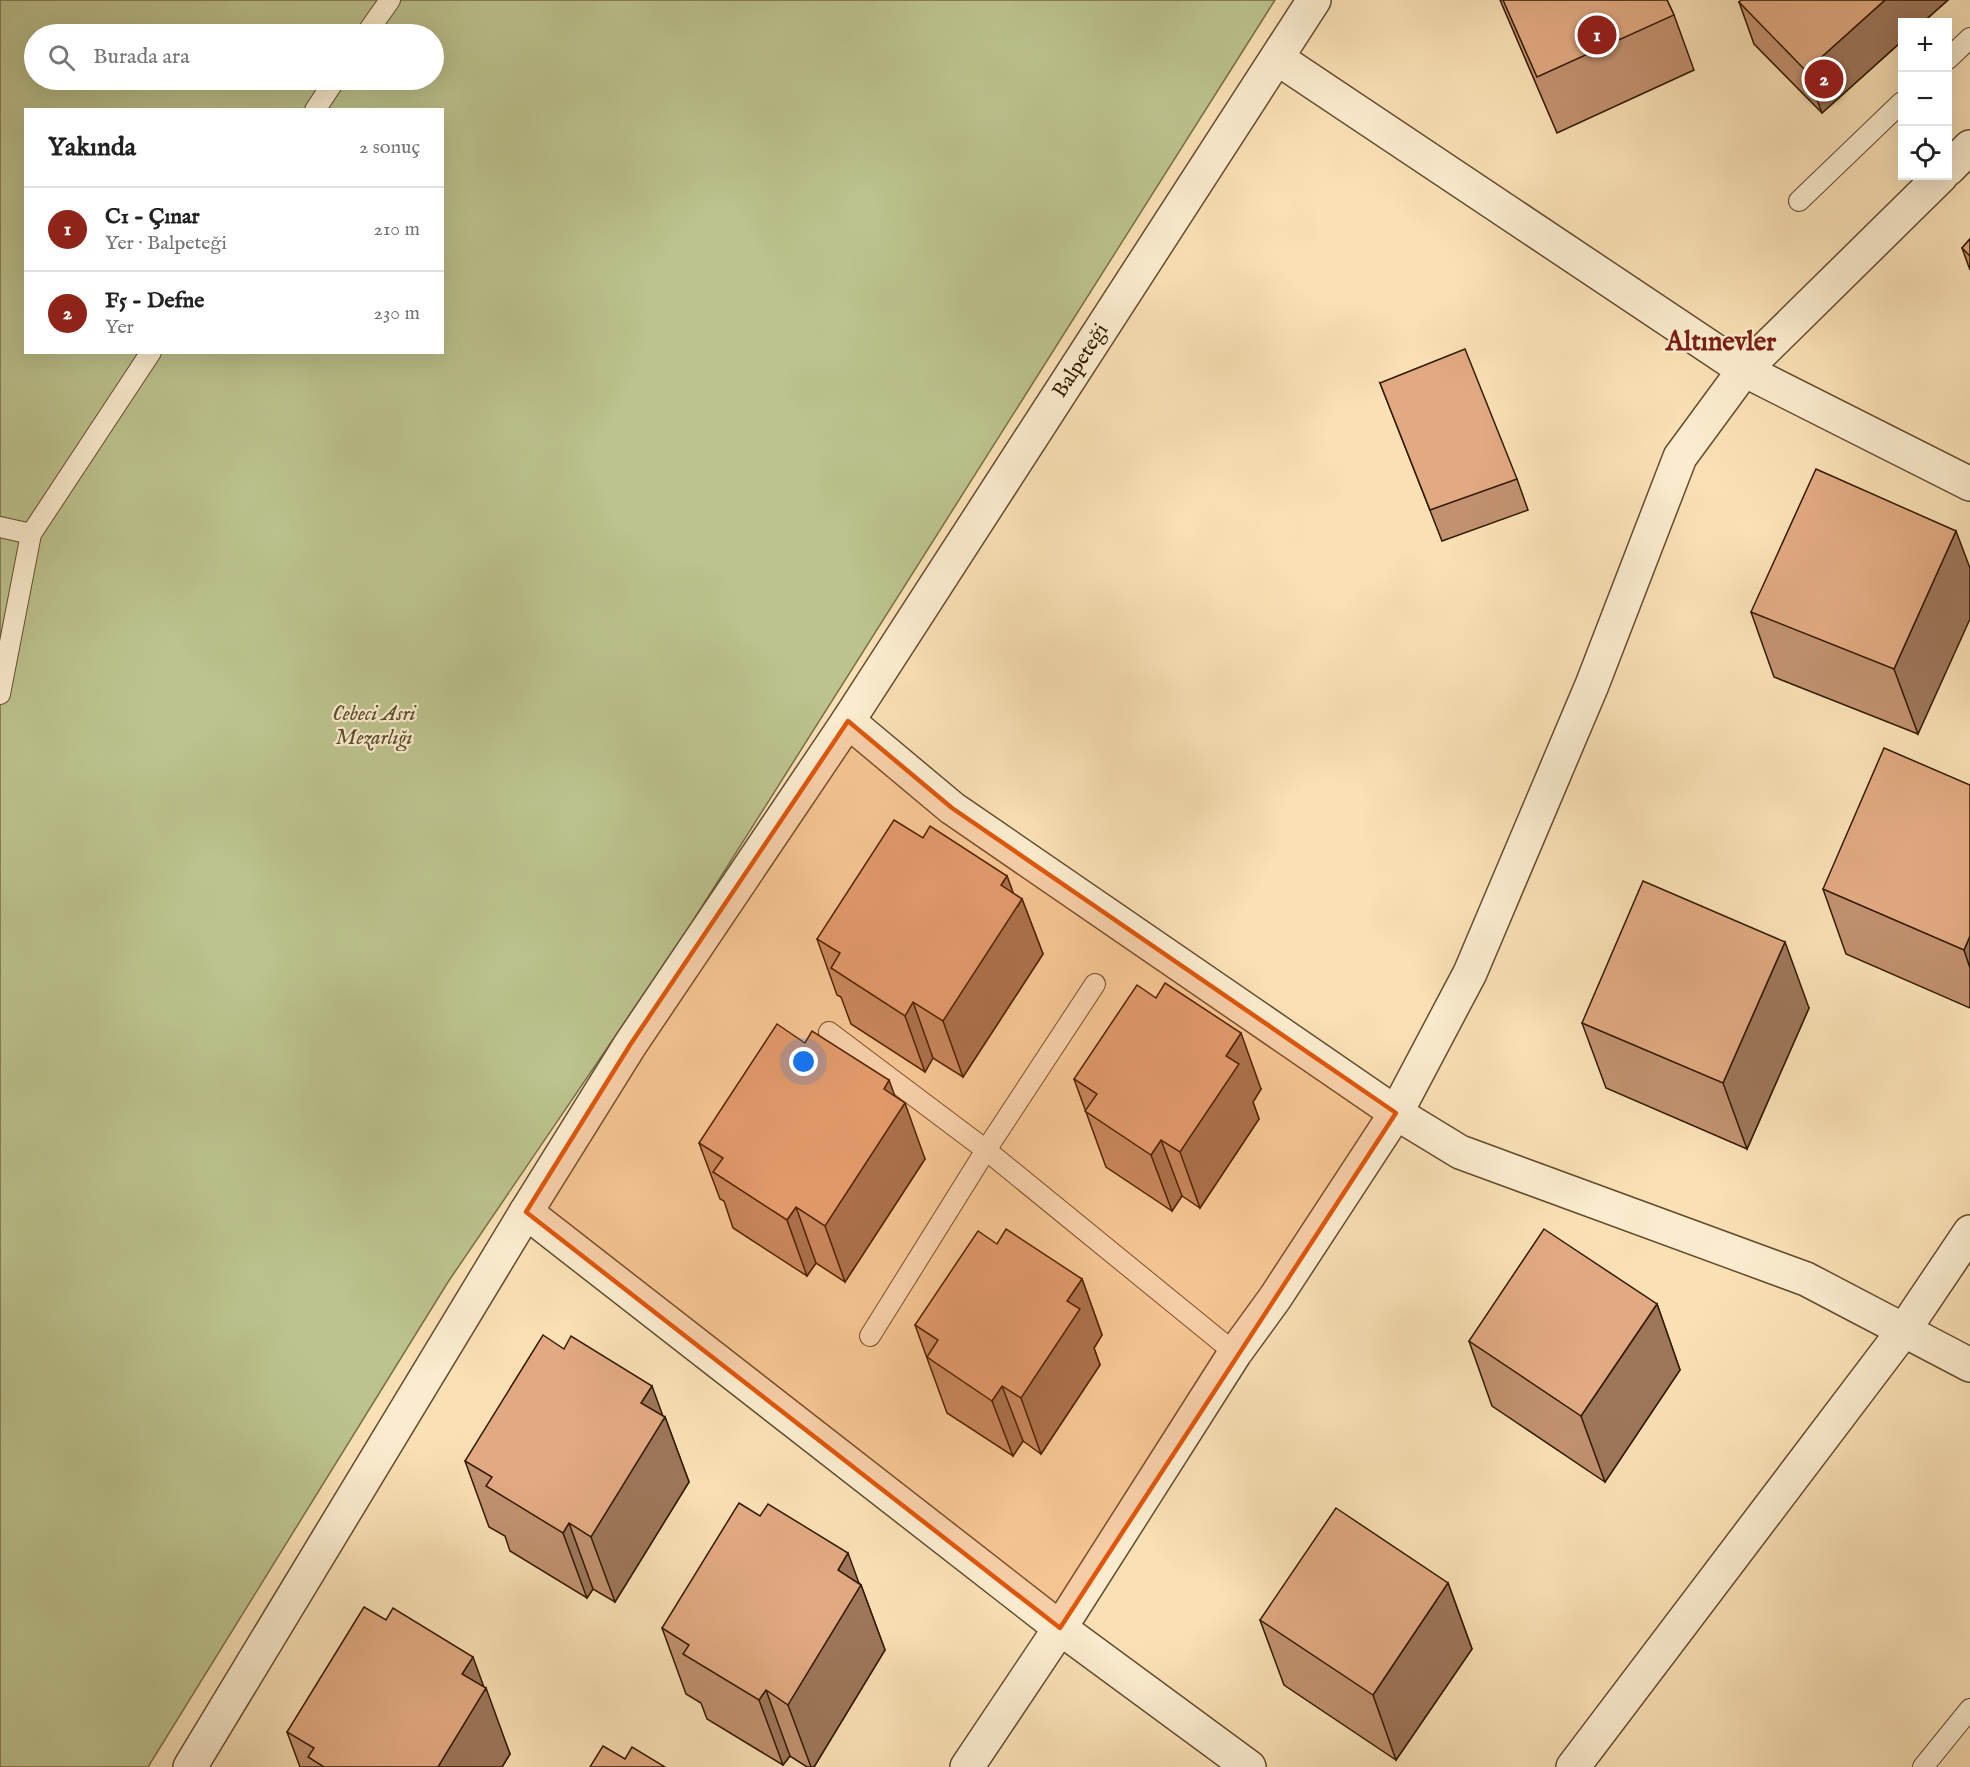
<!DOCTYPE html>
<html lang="tr">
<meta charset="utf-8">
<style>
:root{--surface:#fff;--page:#f2f2f2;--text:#222;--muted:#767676;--line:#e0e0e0;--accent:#8f2418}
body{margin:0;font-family:"IM FELL English",serif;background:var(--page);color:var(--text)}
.controls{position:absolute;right:18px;top:18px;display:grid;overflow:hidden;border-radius:0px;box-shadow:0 6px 24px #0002}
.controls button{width:54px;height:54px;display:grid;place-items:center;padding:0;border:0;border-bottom:2px solid var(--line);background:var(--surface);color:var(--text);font:30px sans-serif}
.you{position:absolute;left:804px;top:1062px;width:21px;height:21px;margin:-15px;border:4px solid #fff;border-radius:50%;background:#1a73e8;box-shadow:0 0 0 9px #1a73e833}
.badge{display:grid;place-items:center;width:39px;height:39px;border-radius:50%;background:var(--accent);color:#fff;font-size:20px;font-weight:700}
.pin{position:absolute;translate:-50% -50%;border:3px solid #fff;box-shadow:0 2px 6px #0006}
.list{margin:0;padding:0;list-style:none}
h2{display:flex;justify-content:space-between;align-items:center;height:78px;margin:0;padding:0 24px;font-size:26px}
h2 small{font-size:20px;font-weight:400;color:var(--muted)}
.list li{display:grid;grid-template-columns:39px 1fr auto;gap:18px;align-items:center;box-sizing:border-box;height:84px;padding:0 24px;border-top:2px solid var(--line)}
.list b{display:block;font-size:22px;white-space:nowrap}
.list p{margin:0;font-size:20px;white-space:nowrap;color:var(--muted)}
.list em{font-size:20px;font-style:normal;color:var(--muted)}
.icon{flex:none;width:33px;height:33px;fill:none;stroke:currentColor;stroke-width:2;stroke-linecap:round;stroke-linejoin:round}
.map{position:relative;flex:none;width:1970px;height:1767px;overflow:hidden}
.search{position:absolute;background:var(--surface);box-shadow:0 6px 24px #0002;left:24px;top:24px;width:420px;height:66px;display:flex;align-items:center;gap:15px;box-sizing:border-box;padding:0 21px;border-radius:33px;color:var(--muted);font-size:22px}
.panel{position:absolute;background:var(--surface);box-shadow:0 6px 24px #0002;left:24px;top:108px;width:420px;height:246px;border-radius:0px}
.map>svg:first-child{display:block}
.green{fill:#bcc38e;stroke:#776e47;stroke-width:1.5;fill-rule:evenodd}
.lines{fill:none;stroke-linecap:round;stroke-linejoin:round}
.lane-casing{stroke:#644c2d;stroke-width:22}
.street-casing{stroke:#644c2d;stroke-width:36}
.lane{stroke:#fbeccf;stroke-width:20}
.street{stroke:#fbeccf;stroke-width:33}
.wall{fill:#c29270;stroke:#321a00;stroke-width:1.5}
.shaded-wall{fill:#9e775b;stroke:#321a00;stroke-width:1.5}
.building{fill:#e2aa82;stroke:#321a00;stroke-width:1.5}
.marked{fill:#df560b;fill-opacity:0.2;stroke:#df560b;stroke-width:4.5;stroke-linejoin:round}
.labels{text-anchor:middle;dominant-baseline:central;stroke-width:4.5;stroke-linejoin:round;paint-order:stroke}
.street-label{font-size:21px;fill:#321a00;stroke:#fbeccf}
.park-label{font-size:21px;font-style:italic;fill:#5b4d2b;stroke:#fbeccf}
.district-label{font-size:27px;font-weight:bold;fill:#7a1f14;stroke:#fbeccf}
</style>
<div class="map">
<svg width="1970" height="1767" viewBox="0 0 1970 1767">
<rect width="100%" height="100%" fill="#f9e1b5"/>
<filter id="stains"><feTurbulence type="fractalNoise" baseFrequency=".00333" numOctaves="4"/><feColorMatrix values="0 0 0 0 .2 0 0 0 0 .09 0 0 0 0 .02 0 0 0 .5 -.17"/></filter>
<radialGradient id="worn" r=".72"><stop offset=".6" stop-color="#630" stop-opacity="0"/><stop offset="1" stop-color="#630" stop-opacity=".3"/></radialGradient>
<!-- green -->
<path class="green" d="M0 0H1275L684 935 448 1282 148 1767H0ZM34 34H434V80H34ZM26 110H442V352H26Z"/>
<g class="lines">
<!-- lane casing -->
<g class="lane-casing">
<g id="lane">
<path d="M366 34 390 0"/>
<path d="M1948 59 1970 38"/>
<path d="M315 110 335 80"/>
<path d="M1799 201 1902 102"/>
<path d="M0 527 31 534"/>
<path d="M0 694 31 534 151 352"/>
<path d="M829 1032 986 1150 1235 1353"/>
<path d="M870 1336 986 1150 1095 984"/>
<path d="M1923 1767 1970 1709"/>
</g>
</g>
<!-- street casing -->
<g class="street-casing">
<g id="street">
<path d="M1277 58 1744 370 1970 484"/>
<path d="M1948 169 1970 147"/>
<path d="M848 721 1314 0"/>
<path d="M526 1212 1060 1628 1249 1767"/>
<path d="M190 1767 526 1212 630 1045 848 721 952 808 1396 1113 1460 1152 1806 1279 1970 1365"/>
<path d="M967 1767 1060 1628 1235 1353 1275 1298 1396 1113 1470 973 1592 685 1680 457 1744 370 1941 176"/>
<path d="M1573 1767 1904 1330 1970 1232"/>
</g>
</g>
<!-- lane -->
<use href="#lane" class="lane"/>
<!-- street -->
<use href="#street" class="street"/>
</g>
<!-- wall -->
<g class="wall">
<path d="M1500 0H1667L1674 15 1694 70 1557 133Z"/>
<path d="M1948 0 1822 113 1754 44 1739 2Z"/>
<path d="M1970 239V270L1962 248Z"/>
<path d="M1380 383 1517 479 1528 510 1442 541Z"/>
<path d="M1970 568 1918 734 1774 677 1751 612Z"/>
<path d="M1970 785V1008L1846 954 1823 889Z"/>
<path d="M923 838 1007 876 1013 893 1022 899 1043 954 963 1077 933 1058 925 1072 851 1024 841 997 837 995 817 939Z"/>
<path d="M1809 1008 1747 1149 1606 1088 1582 1023Z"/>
<path d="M805 1043 896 1097 925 1159 845 1282 816 1263 807 1276 733 1228 724 1201 720 1199 699 1143Z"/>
<path d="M1074 1079 1261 1089 1253 1102 1259 1119 1200 1208 1182 1196 1172 1211 1106 1167Z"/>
<path d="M997 1244 1082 1279 1102 1335 1094 1348 1100 1365 1041 1454 1023 1441 1013 1456 947 1413 915 1325Z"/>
<path d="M1657 1304 1680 1370 1605 1482 1492 1406 1469 1341Z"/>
<path d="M663 1416 665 1417 689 1482 615 1602 593 1589 587 1598 510 1551 505 1536 489 1527 465 1461Z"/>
<path d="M859 1583 861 1585 885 1650 814 1767H807L790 1756 783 1765 707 1719 701 1703 686 1694 662 1628Z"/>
<path d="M1448 1583 1472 1649 1396 1760 1284 1685 1260 1620Z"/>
<path d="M386 1620 484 1687 510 1754 502 1767H300L287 1732Z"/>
</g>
<!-- shaded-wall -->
<g class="shaded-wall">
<path d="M1885 0H1948L1923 22H1902V41L1822 113 1806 71Z"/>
<path d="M1956 531 1970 568V619L1918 734 1894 669Z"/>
<path d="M1007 876 1018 906 1022 899 1043 954 963 1077 943 1021 1001 885Z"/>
<path d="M1970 936V968L1964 950Z"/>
<path d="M1785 942 1809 1008 1747 1149 1723 1083Z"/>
<path d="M913 1002 933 1058 925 1072 905 1016Z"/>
<path d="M1241 1033 1261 1089 1253 1102 1259 1119 1200 1208 1180 1152 1226 1056Z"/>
<path d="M889 1080 900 1110 905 1103 925 1159 845 1282 825 1226 884 1089Z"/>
<path d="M1161 1140 1182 1196 1172 1211 1151 1155Z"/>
<path d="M796 1207 816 1263 807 1276 787 1220Z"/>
<path d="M1082 1279 1102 1335 1094 1348 1100 1365 1041 1454 1021 1398 1067 1301Z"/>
<path d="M1657 1304 1680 1370 1605 1482 1581 1416Z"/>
<path d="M652 1386 664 1419 665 1417 689 1482 615 1602 591 1537 641 1403Z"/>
<path d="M1002 1386 1023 1441 1013 1456 992 1401Z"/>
<path d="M569 1523 593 1589 587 1598 563 1533Z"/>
<path d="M848 1553 860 1586 861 1585 885 1650 814 1767H811L788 1705 838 1570Z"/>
<path d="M1448 1583 1472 1649 1396 1760 1373 1695Z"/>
<path d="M473 1657 485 1690 486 1688 510 1754 502 1767H438L462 1674Z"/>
<path d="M766 1690 790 1756 783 1765 759 1700Z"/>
</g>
<!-- building -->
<g class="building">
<path d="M1503 0H1667L1674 15 1537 77Z"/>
<path d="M1741 0H1885L1806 71 1739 2Z"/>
<path d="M1970 239V256L1962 248Z"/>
<path d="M1465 349 1517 479 1430 510 1380 383Z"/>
<path d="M1816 469 1956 531 1894 669 1751 612Z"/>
<path d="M1884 748 1970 785V936L1964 950 1823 889Z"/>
<path d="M894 820 923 838 930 826 1007 876 1001 885 1022 899 943 1021 913 1002 905 1016 831 968 840 953 817 939Z"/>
<path d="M1643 881 1785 942 1723 1083 1582 1023Z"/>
<path d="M1165 983 1241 1033 1226 1056 1239 1064 1180 1152 1161 1140 1151 1155 1085 1111 1097 1094 1074 1079 1137 985 1156 998Z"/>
<path d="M777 1024 805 1043 812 1031 889 1080 884 1089 905 1103 825 1226 796 1207 787 1220 713 1172 723 1158 699 1143Z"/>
<path d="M1006 1229 1082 1279 1067 1301 1080 1309 1021 1398 1002 1386 992 1401 927 1357 938 1340 915 1325 978 1231 997 1244Z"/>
<path d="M1544 1229 1657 1304 1581 1416 1469 1341Z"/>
<path d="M543 1335 564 1349 571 1336 652 1386 641 1403 665 1417 591 1537 569 1523 563 1533 486 1486 492 1477 465 1461Z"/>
<path d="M739 1503 760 1516 768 1504 848 1553 838 1570 861 1585 788 1705 766 1690 759 1700 683 1654 689 1645 662 1628Z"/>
<path d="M1336 1508 1448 1583 1373 1695 1260 1620Z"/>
<path d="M364 1607 386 1620 393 1608 473 1657 462 1674 486 1688 438 1767H324L308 1757 314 1748 287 1732Z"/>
<path d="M603 1746 625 1759 632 1747 665 1767H590Z"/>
</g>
<!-- marked area -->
<path class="marked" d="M848 721 952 808 1396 1113 1060 1628 526 1212 630 1045Z"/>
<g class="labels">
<!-- street labels -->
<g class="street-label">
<text transform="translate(1081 361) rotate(-57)">Balpeteği</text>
</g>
<!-- park labels -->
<g class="park-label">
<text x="374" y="714">Cebeci Asri<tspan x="374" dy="24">Mezarlığı</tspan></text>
</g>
<!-- district labels -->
<g class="district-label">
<text x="1721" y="343">Altınevler</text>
</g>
</g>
<rect width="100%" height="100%" filter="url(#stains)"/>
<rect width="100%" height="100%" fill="url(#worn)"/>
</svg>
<div class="controls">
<button>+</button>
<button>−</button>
<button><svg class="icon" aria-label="locate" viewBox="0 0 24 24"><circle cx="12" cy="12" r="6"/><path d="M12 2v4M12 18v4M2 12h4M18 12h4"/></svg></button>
</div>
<div class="you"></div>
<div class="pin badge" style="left:1597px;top:35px">1</div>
<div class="pin badge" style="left:1824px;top:79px">2</div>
<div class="search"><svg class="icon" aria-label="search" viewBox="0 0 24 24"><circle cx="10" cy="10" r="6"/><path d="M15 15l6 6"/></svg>Burada ara</div>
<section class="panel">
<h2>Yakında<small>2 sonuç</small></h2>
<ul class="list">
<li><span class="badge">1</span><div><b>C1 - Çınar</b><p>Yer · Balpeteği</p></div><em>210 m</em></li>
<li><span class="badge">2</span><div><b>F5 - Defne</b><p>Yer</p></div><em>230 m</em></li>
</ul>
</section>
</div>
